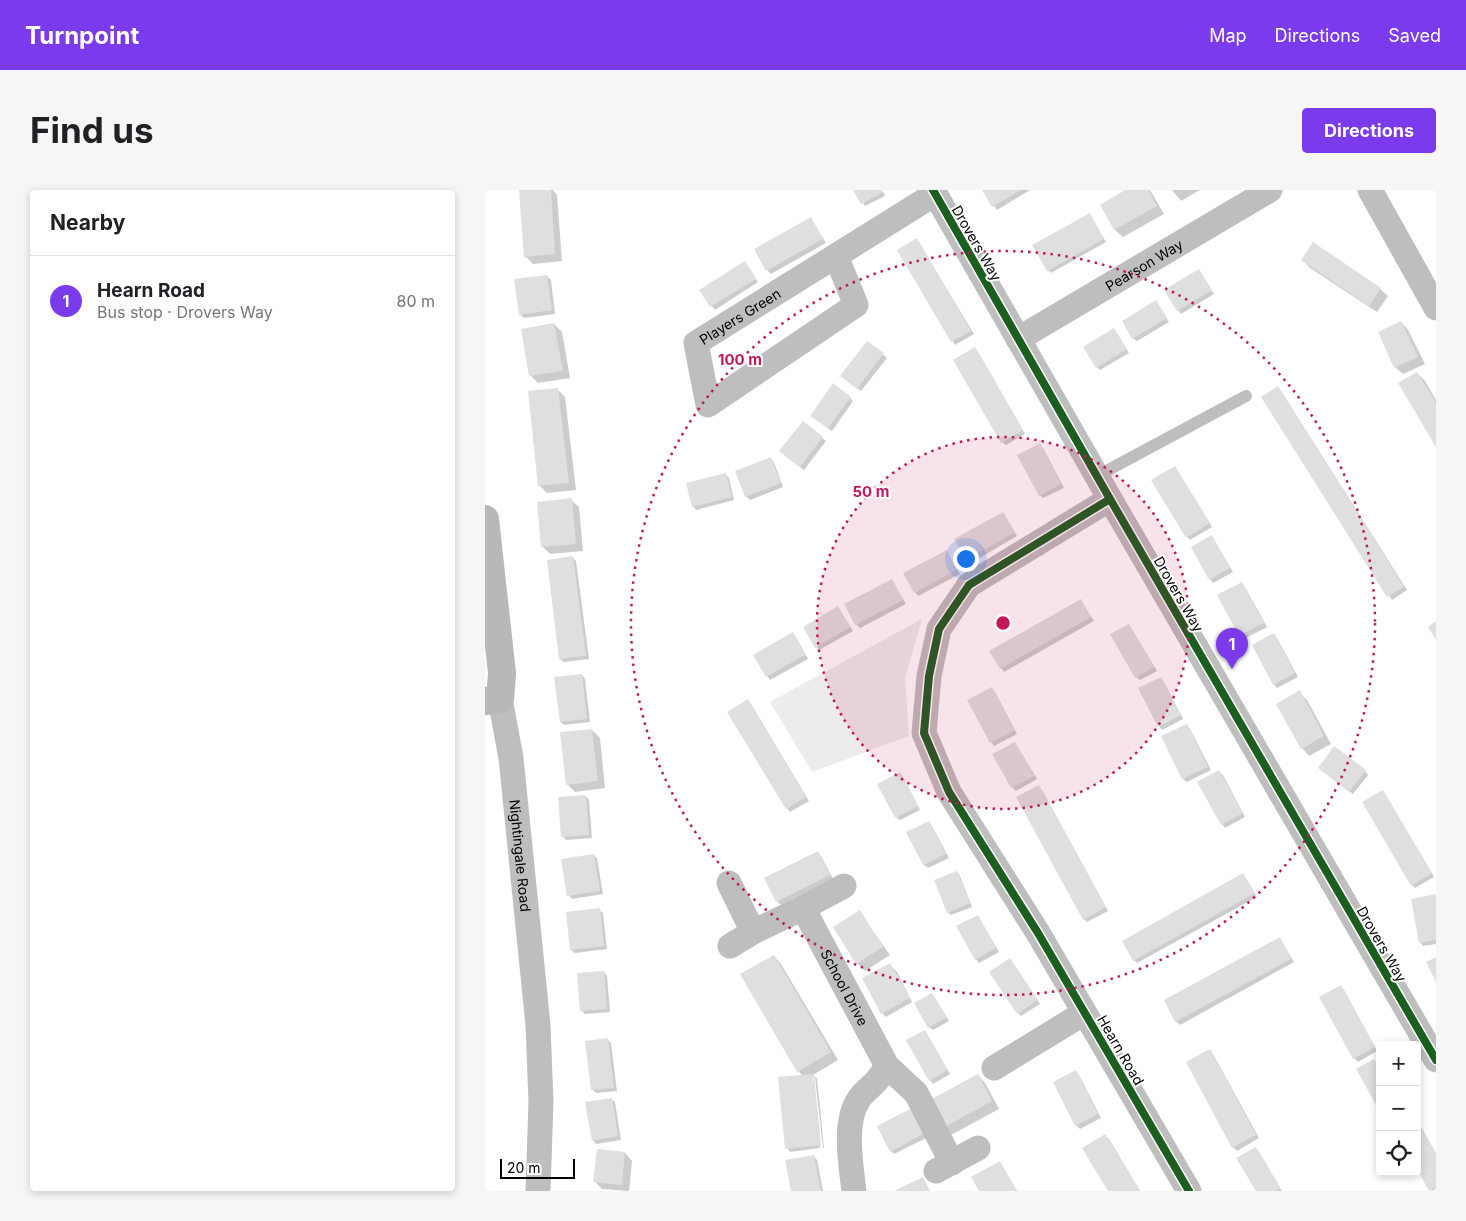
<!DOCTYPE html>
<meta charset="utf-8">
<style>
:root{--surface:#fff;--page:#f6f6f6;--text:#202124;--muted:#757577;--line:#e0e0e0;--accent:#7c3aed}
body{margin:0;font-family:Inter,sans-serif;background:var(--page);color:var(--text)}
.controls{position:absolute;right:15px;bottom:15px;display:grid;overflow:hidden;border-radius:5px;box-shadow:0 2px 8px #0003}
.controls button{width:45px;height:45px;display:grid;place-items:center;padding:0;border:0;border-bottom:1px solid var(--line);background:var(--surface);color:var(--text);font:25px sans-serif}
.scale{position:absolute;left:15px;bottom:12px;width:75px;box-sizing:border-box;padding-left:5px;border:2px solid #000;border-top:0;font-size:14px;line-height:18px;white-space:nowrap;color:#000;-webkit-text-stroke:4px #fff;paint-order:stroke}
.you{position:absolute;left:480px;top:368px;width:18px;height:18px;margin:-12px;border:4px solid #fff;border-radius:50%;background:#1a73e8;box-shadow:0 0 0 8px #1a73e833}
.badge{display:grid;place-items:center;width:32px;height:32px;border-radius:50%;background:var(--accent);color:#fff;font-size:16px;font-weight:700}
.pin{position:absolute;translate:-50% -41px;filter:drop-shadow(0 1px 2px #0008)}
.pin::after{content:'';position:absolute;top:26px;width:18px;height:15px;background:inherit;clip-path:polygon(0 0,100% 0,50% 100%)}
.list{margin:0;padding:0;list-style:none}
h2{display:flex;justify-content:space-between;align-items:center;height:65px;margin:0;padding:0 20px;font-size:21px}
h2 small{font-size:16px;font-weight:400;color:var(--muted)}
.list li{display:grid;grid-template-columns:32px 1fr auto;gap:15px;align-items:center;box-sizing:border-box;height:90px;padding:0 20px;border-top:1px solid var(--line)}
.list b{display:block;font-size:19px;white-space:nowrap}
.list p{margin:0;font-size:16px;white-space:nowrap;color:var(--muted)}
.list em{font-size:16px;font-style:normal;color:var(--muted)}
.icon{flex:none;width:28px;height:28px;fill:none;stroke:currentColor;stroke-width:2;stroke-linecap:round;stroke-linejoin:round}
.map{position:relative;flex:none;width:951px;height:1001px;overflow:hidden;border-radius:5px}
header{display:flex;align-items:center;gap:30px;box-sizing:border-box;height:70px;padding:0 25px;background:var(--accent);color:#fff}
header strong{font-size:24px}
nav{display:flex;gap:28px;margin-inline-start:auto;font-size:18px}
.intro{display:flex;align-items:center;justify-content:space-between;box-sizing:border-box;height:120px;padding:0 30px}
h1{margin:0;font-size:35px}
.button{padding:12px 22px;border-radius:5px;background:var(--accent);color:#fff;font-size:18px;font-weight:700}
main{display:flex;gap:30px;padding:0 30px}
aside{flex:1;background:var(--surface);border-radius:5px;box-shadow:0 2px 8px #0003}
.map>svg:first-child{display:block}
.green{fill:#ececec}
.shadow{fill:#0003}
.building{fill:#dfdfdf}
.lines{fill:none;stroke-linecap:round;stroke-linejoin:round}
.lane{stroke:#bebebe;stroke-width:12}
.street{stroke:#bebebe;stroke-width:25}
.secondary{stroke:#b8b8b8;stroke-width:28}
.cycleway-casing{stroke:#fff;stroke-width:11}
.cycleway{stroke:#1b5e20;stroke-width:8}
.ring{fill:none;stroke:#c2185b;stroke-width:2.5;stroke-dasharray:2.5 5}
.labels{text-anchor:middle;dominant-baseline:central;stroke-width:4;stroke-linejoin:round;paint-order:stroke}
.street-label{font-size:14px;fill:#000;stroke:#fff}
.centre{fill:#c2185b;stroke:#fff;stroke-width:2.5}
.ring-label{font-size:15px;text-anchor:middle;font-weight:bold;fill:#c2185b;stroke:#fff;stroke-width:4;stroke-linejoin:round;paint-order:stroke}
</style>
<header>
<strong>Turnpoint</strong>
<nav><a>Map</a><a>Directions</a><a>Saved</a></nav>
</header>
<div class="intro"><h1>Find us</h1><a class="button">Directions</a></div>
<main>
<aside>
<h2>Nearby<small></small></h2>
<ul class="list">
<li><span class="badge">1</span><div><b>Hearn Road</b><p>Bus stop · Drovers Way</p></div><em>80 m</em></li>
</ul>
</aside>
<div class="map">
<svg width="951" height="1001" viewBox="0 0 951 1001">
<rect width="100%" height="100%" fill="#fff"/>
<!-- green -->
<path class="green" d="M437 429 420 488 424 546 327 582 285 512Z"/>
<!-- shadow -->
<g class="shadow">
<path d="M36 0H68L72 5 77 71 48 74 40 66Z"/>
<path d="M370 0H397L400 6 380 16Z"/>
<path d="M498 0H545L512 20Z"/>
<path d="M643 0H665L679 24 638 47 630 40 616 15Z"/>
<path d="M687 0H715L696 11Z"/>
<path d="M604 24 621 52 566 83 563 80Z"/>
<path d="M326 29 341 53 286 84 282 80Z"/>
<path d="M432 50 489 144 470 155 414 60Z"/>
<path d="M818 70 895 99 903 106 892 122 825 78Z"/>
<path d="M263 76 273 92 230 120 216 101Z"/>
<path d="M714 81 729 104 696 124 693 120Z"/>
<path d="M62 86 66 90 70 124 39 128 35 124Z"/>
<path d="M671 112 684 132 652 151 648 148Z"/>
<path d="M916 132 923 140 940 174 918 184 910 177Z"/>
<path d="M69 134 77 142 85 188 53 193 46 186Z"/>
<path d="M629 140 644 163 615 180 612 177Z"/>
<path d="M382 152 402 168 376 201 360 189Z"/>
<path d="M493 162 540 244 521 255 517 252Z"/>
<path d="M932 183 940 191 951 210V254Z"/>
<path d="M72 199 80 207 91 300 62 303 54 295Z"/>
<path d="M796 201 922 400 907 410 778 208Z"/>
<path d="M365 208 368 211 347 241 330 229Z"/>
<path d="M337 248 341 251 319 280 299 265Z"/>
<path d="M554 254 558 258 579 298 558 308 555 305Z"/>
<path d="M286 269 289 272 298 297 265 310 261 306Z"/>
<path d="M690 278 727 337 705 350 702 347Z"/>
<path d="M241 285 244 288 249 310 211 320 208 316Z"/>
<path d="M86 310 94 317 98 361 65 364 57 356Z"/>
<path d="M517 323 532 346 486 373 482 369Z"/>
<path d="M727 347 748 382 728 393 725 389Z"/>
<path d="M461 361 475 384 433 406 430 402Z"/>
<path d="M88 368 91 371 104 469 79 472 75 469 63 371Z"/>
<path d="M407 390 421 414 375 438 371 434Z"/>
<path d="M757 394 760 397 782 437 759 449 755 446 734 406Z"/>
<path d="M596 411 609 431 519 482 516 478Z"/>
<path d="M356 422 368 441 334 460 331 457Z"/>
<path d="M644 435 672 481 655 490 651 487Z"/>
<path d="M789 445 792 448 813 487 792 498 789 494Z"/>
<path d="M311 447 323 469 285 490 282 486Z"/>
<path d="M97 485 100 489 105 532 79 535 76 532Z"/>
<path d="M676 488 679 492 698 529 677 540 674 536Z"/>
<path d="M506 499 510 502 532 544 509 556 506 552Z"/>
<path d="M814 502 822 510 846 554 824 566 817 558Z"/>
<path d="M266 514 324 611 305 622 302 618Z"/>
<path d="M702 535 705 539 726 580 702 592 698 589 678 547Z"/>
<path d="M107 540 115 548 120 598 90 602 82 594Z"/>
<path d="M530 553 552 589 531 601 527 597Z"/>
<path d="M838 581H880L883 585 868 604Z"/>
<path d="M734 582 738 585 760 627 740 638 737 634Z"/>
<path d="M415 583 418 587 435 620 415 630 411 627Z"/>
<path d="M554 596 557 600 623 721 602 732 599 729Z"/>
<path d="M898 601 949 687 930 698 927 695Z"/>
<path d="M101 606 104 610 107 648 81 650 77 646Z"/>
<path d="M444 632 447 636 464 668 443 678 439 675 423 643Z"/>
<path d="M332 662 336 666 348 689 296 715 292 711Z"/>
<path d="M108 665 112 668 118 704 87 709 84 705Z"/>
<path d="M472 682 475 686 487 717 466 725 463 722Z"/>
<path d="M758 685 772 707 652 773 649 770Z"/>
<path d="M951 705V754L938 756 935 752Z"/>
<path d="M114 720 118 723 122 759 90 763 86 760Z"/>
<path d="M493 726 514 762 494 773 491 769Z"/>
<path d="M350 738 390 744 405 765 380 781 372 773Z"/>
<path d="M795 749 809 772 695 835 691 831Z"/>
<path d="M289 766 296 774 353 870 328 885 330 887H328L335 958 305 962 302 958 318 886 313 881Z"/>
<path d="M525 769 555 814 536 826 533 823Z"/>
<path d="M404 774 412 782 427 812 401 827 397 823Z"/>
<path d="M119 782 122 786 125 822 100 824 96 820Z"/>
<path d="M855 797 859 800 892 861 873 872 869 868Z"/>
<path d="M447 804 464 831 448 840 444 837Z"/>
<path d="M440 842 465 884 448 894 445 890Z"/>
<path d="M123 850 126 853 132 901 111 903 108 900 102 852Z"/>
<path d="M725 861 728 864 774 948 752 961 748 957Z"/>
<path d="M591 882 594 885 616 928 595 939 591 935Z"/>
<path d="M493 885 500 893 514 919 466 945 459 937Z"/>
<path d="M330 887 332 888 339 958H338Z"/>
<path d="M126 909 130 912 136 950 111 954 108 950Z"/>
<path d="M426 919 443 947 409 964 406 961Z"/>
<path d="M932 935 937 938 951 964V1001L945 1000 932 977Z"/>
<path d="M620 946 624 949 655 1001H625Z"/>
<path d="M770 958 774 962 797 1001H773Z"/>
<path d="M140 963 147 971 144 1001 117 999 110 992Z"/>
<path d="M329 966 332 970 338 1001H307Z"/>
<path d="M515 973 532 1001H495Z"/>
</g>
<!-- building -->
<g class="building">
<path d="M34 0H66L70 64 39 67Z"/>
<path d="M368 0H397L398 2 376 14Z"/>
<path d="M497 0H536L507 17Z"/>
<path d="M640 0H663L672 16 629 40 615 15Z"/>
<path d="M605 23 619 49 562 81 547 55Z"/>
<path d="M326 27 338 49 281 81 269 59Z"/>
<path d="M432 48 486 141 466 152 412 60Z"/>
<path d="M828 52 896 98 884 116 816 70Z"/>
<path d="M260 71 271 89 225 117 214 100Z"/>
<path d="M714 79 727 100 692 121 679 100Z"/>
<path d="M62 85 67 120 34 125 29 89Z"/>
<path d="M671 110 682 128 647 149 637 131Z"/>
<path d="M916 131 933 167 909 178 893 142Z"/>
<path d="M69 133 78 181 44 186 36 139Z"/>
<path d="M629 138 642 159 611 178 598 157Z"/>
<path d="M382 151 399 163 372 199 355 186Z"/>
<path d="M490 157 538 240 516 253 468 170Z"/>
<path d="M932 182 951 213V257L913 193Z"/>
<path d="M348 193 366 207 343 238 325 226Z"/>
<path d="M793 196 919 397 902 407 776 207Z"/>
<path d="M73 198 84 293 53 296 43 201Z"/>
<path d="M318 231 338 247 315 277 294 261Z"/>
<path d="M555 253 576 294 554 306 532 265Z"/>
<path d="M286 267 296 293 260 307 250 281Z"/>
<path d="M690 276 725 333 701 348 666 290Z"/>
<path d="M241 283 247 307 207 317 201 293Z"/>
<path d="M87 308 91 354 56 357 52 312Z"/>
<path d="M518 322 530 342 481 370 469 349Z"/>
<path d="M727 345 745 378 724 390 706 357Z"/>
<path d="M462 360 472 380 429 403 418 383Z"/>
<path d="M88 366 101 466 74 469 62 370Z"/>
<path d="M407 389 418 410 370 435 359 414Z"/>
<path d="M757 392 779 433 754 446 732 405Z"/>
<path d="M596 409 606 427 515 479 504 461Z"/>
<path d="M353 416 365 437 330 458 318 437Z"/>
<path d="M951 431V450L943 437Z"/>
<path d="M644 434 669 477 650 488 625 444Z"/>
<path d="M308 442 320 465 281 487 268 465Z"/>
<path d="M789 443 810 483 788 495 767 455Z"/>
<path d="M97 484 102 529 75 532 69 487Z"/>
<path d="M676 487 696 525 673 537 653 498Z"/>
<path d="M507 497 530 540 505 553 482 510Z"/>
<path d="M815 500 839 546 816 559 791 514Z"/>
<path d="M263 509 321 607 301 619 242 522Z"/>
<path d="M702 534 723 577 697 589 676 546Z"/>
<path d="M107 539 113 591 81 595 75 542Z"/>
<path d="M530 552 549 586 526 598 507 564Z"/>
<path d="M849 556 881 580 864 602 833 578Z"/>
<path d="M734 580 758 623 736 635 712 592Z"/>
<path d="M415 582 433 616 410 628 392 594Z"/>
<path d="M554 595 621 717 598 730 531 607Z"/>
<path d="M898 600 947 683 926 696 877 612Z"/>
<path d="M101 605 104 645 76 647 73 607Z"/>
<path d="M444 631 461 664 438 675 421 642Z"/>
<path d="M333 661 345 685 291 712 279 688Z"/>
<path d="M109 664 115 701 82 706 76 669Z"/>
<path d="M472 681 485 713 462 723 449 690Z"/>
<path d="M758 683 770 703 648 771 637 751Z"/>
<path d="M951 704V750L934 753 926 709Z"/>
<path d="M115 718 119 756 85 760 81 722Z"/>
<path d="M375 720 398 757 371 774 348 737Z"/>
<path d="M493 725 511 758 490 770 471 736Z"/>
<path d="M795 747 806 769 690 832 679 810Z"/>
<path d="M289 765 346 862 312 882 255 784Z"/>
<path d="M951 767V792L941 772Z"/>
<path d="M525 768 553 810 532 824 504 782Z"/>
<path d="M405 773 425 808 396 824 377 788Z"/>
<path d="M119 781 122 819 95 821 92 783Z"/>
<path d="M856 795 890 857 868 869 834 807Z"/>
<path d="M447 803 462 827 443 838 429 813Z"/>
<path d="M440 840 463 880 444 891 421 850Z"/>
<path d="M123 848 129 898 106 900 100 851Z"/>
<path d="M725 859 771 945 747 958 701 872Z"/>
<path d="M889 869 895 879V922L871 879Z"/>
<path d="M591 880 613 924 590 936 568 892Z"/>
<path d="M329 884 336 955 300 959 293 887Z"/>
<path d="M493 884 507 911 458 938 443 911Z"/>
<path d="M127 908 133 946 107 951 100 912Z"/>
<path d="M427 918 440 943 405 962 392 936Z"/>
<path d="M934 933 951 965V997L944 1001 932 979Z"/>
<path d="M620 944 629 959 655 1001H623L606 973 597 958Z"/>
<path d="M771 957 795 998 789 1001H771L751 968Z"/>
<path d="M112 959 140 962 137 995 108 992Z"/>
<path d="M329 965 336 1001H306L300 970Z"/>
<path d="M515 971 532 1001H494L486 987Z"/>
<path d="M438 987 445 1001H409Z"/>
</g>
<g class="lines">
<!-- lane -->
<path class="lane" d="M612 286 761 206"/>
<!-- street -->
<g class="street">
<path d="M448 0 625 309 951 870"/>
<path d="M885 0 951 118"/>
<path id="s1" d="M351 66 371 115 223 215 211 153 450 4"/>
<path id="s2" d="M533 149 785 0"/>
<path d="M625 309 484 395 454 439 444 486 439 543 464 602 553 743 704 1001"/>
<path id="s3" d="M15 509 26 568 53 835 56 912 53 1001"/>
<path d="M244 693 268 742"/>
<path d="M318 718 359 696"/>
<path id="s4" d="M245 756 268 742 318 718 402 876 431 903 467 973"/>
<path d="M509 878 599 823"/>
<path d="M451 981 493 958"/>
<path d="M369 1001C366 975 358 932 374 909 379 901 388 896 393 889 397 885 399 880 402 876"/>
</g>
<!-- secondary -->
<path class="secondary" d="M0 329 17 483 15 509 0 511"/>
<!-- cycleway casing -->
<g class="cycleway-casing">
<g id="cycleway">
<path d="M448 0 625 309 951 870"/>
<path d="M625 309 484 395 454 439 444 486 439 543 464 602 553 743 704 1001"/>
</g>
</g>
<!-- cycleway -->
<use href="#cycleway" class="cycleway"/>
</g>
<!-- distance rings -->
<circle cx="518" cy="433" r="186" fill="#c2185b" fill-opacity=".12"/>
<g class="ring">
<circle cx="518" cy="433" r="186"/>
<circle cx="518" cy="433" r="372"/>
</g>
<g class="labels">
<!-- street labels -->
<g class="street-label">
<text transform="translate(492 53) rotate(60)">Drovers Way</text>
<text stroke="none"><textPath href="#s2" startOffset="146">Pearson Way</textPath></text>
<text stroke="none"><textPath href="#s1" startOffset="346">Players Green</textPath></text>
<text transform="translate(694 404) rotate(60)">Drovers Way</text>
<text stroke="none"><textPath href="#s3" startOffset="158">Nightingale Road</textPath></text>
<text transform="translate(897 754) rotate(60)">Drovers Way</text>
<text stroke="none"><textPath href="#s4" startOffset="172">School Drive</textPath></text>
<text transform="translate(636 860) rotate(60)">Hearn Road</text>
</g>
</g>
<circle cx="518" cy="433" r="8" class="centre"/>
<g class="ring-label">
<text x="255" y="175">100 m</text>
<text x="386" y="307">50 m</text>
</g>
</svg>
<div class="controls">
<button>+</button>
<button>−</button>
<button><svg class="icon" aria-label="locate" viewBox="0 0 24 24"><circle cx="12" cy="12" r="6"/><path d="M12 2v4M12 18v4M2 12h4M18 12h4"/></svg></button>
</div>
<div class="scale">20 m</div>
<div class="you"></div>
<div class="pin badge" style="left:747px;top:479px">1</div>
</div>
</main>
